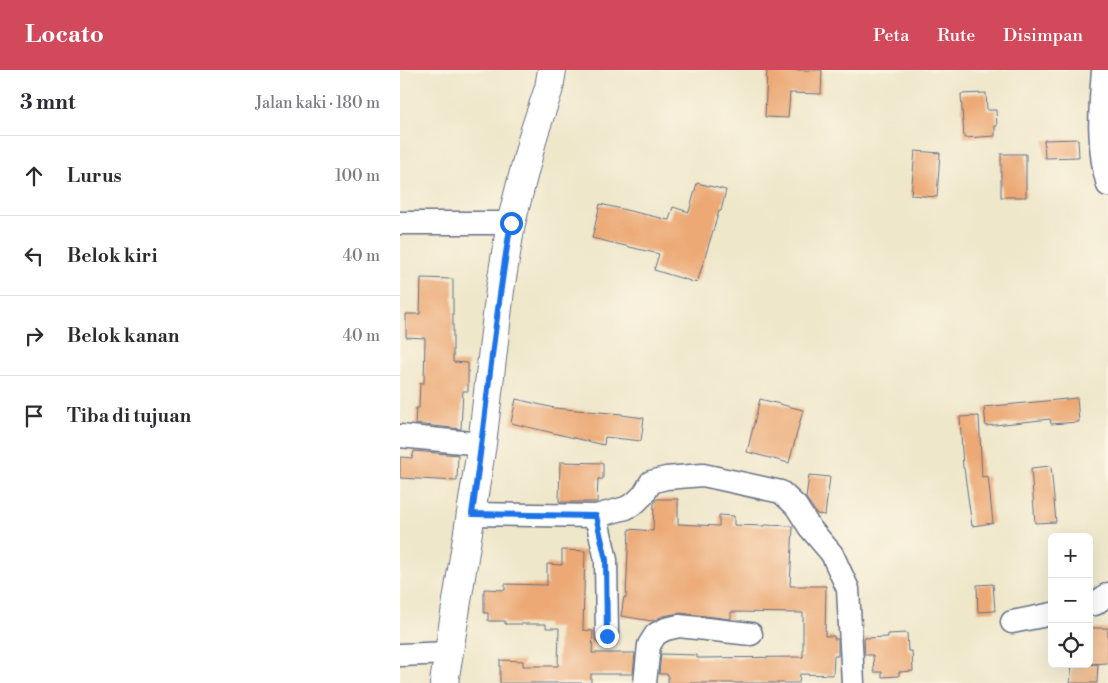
<!DOCTYPE html>
<html lang="id">
<meta charset="utf-8">
<style>
:root{--surface:#fff;--page:#f7f7f7;--text:#2b2b33;--muted:#7c7c81;--line:#e1e1e2;--accent:#d1495b}
body{margin:0;font-family:"Libre Bodoni",serif;background:var(--page);color:var(--text)}
.controls{position:absolute;right:15px;bottom:15px;display:grid;overflow:hidden;border-radius:8px;box-shadow:0 5px 20px #0002}
.controls button{width:45px;height:45px;display:grid;place-items:center;padding:0;border:0;border-bottom:1px solid var(--line);background:var(--surface);color:var(--text);font:25px sans-serif}
.stop{position:absolute;width:15px;height:15px;margin:-11px;border:4px solid #1a73e8;border-radius:50%;background:#fff}
.stop.end{background:#1a73e8;border-color:#fff;box-shadow:0 1px 5px #0008}
.list{margin:0;padding:0;list-style:none}
h2{display:flex;justify-content:space-between;align-items:center;height:65px;margin:0;padding:0 20px;font-size:21px}
h2 small{font-size:16px;font-weight:400;color:var(--muted)}
.list li{display:grid;grid-template-columns:32px 1fr auto;gap:15px;align-items:center;box-sizing:border-box;height:80px;padding:0 20px;border-top:1px solid var(--line)}
.list b{display:block;font-size:19px;white-space:nowrap}
.list em{font-size:16px;font-style:normal;color:var(--muted)}
.icon{flex:none;width:28px;height:28px;fill:none;stroke:currentColor;stroke-width:2;stroke-linecap:round;stroke-linejoin:round}
.map{position:relative;flex:none;width:708px;height:613px;overflow:hidden}
header{display:flex;align-items:center;gap:30px;box-sizing:border-box;height:70px;padding:0 25px;background:var(--accent);color:#fff}
header strong{font-size:24px}
nav{display:flex;gap:28px;margin-inline-start:auto;font-size:18px}
main{display:flex}
aside{flex:1;background:var(--surface)}
.map>svg:first-child{display:block}
.building{fill:#eca975}
.lines{fill:none;stroke-linecap:round;stroke-linejoin:round}
.street-casing{stroke:#656f84;stroke-width:25}
.secondary-casing{stroke:#656f84;stroke-width:30}
.street{stroke:#fff;stroke-width:22}
.secondary{stroke:#fff;stroke-width:28}
.route{stroke:#1a73e8;stroke-width:6}
</style>
<header>
<strong>Locato</strong>
<nav><a>Peta</a><a>Rute</a><a>Disimpan</a></nav>
</header>
<main>
<aside>
<h2>3 mnt<small>Jalan kaki · 180 m</small></h2>
<ul class="list">
<li><svg class="icon" aria-label="ahead" viewBox="0 0 24 24"><path d="M12 20V5M6 11l6-6 6 6"/></svg><div><b>Lurus</b></div><em>100 m</em></li>
<li><svg class="icon" aria-label="left" viewBox="0 0 24 24"><path d="M17 20v-9H6M10 6l-5 5 5 5"/></svg><div><b>Belok kiri</b></div><em>40 m</em></li>
<li><svg class="icon" aria-label="right" viewBox="0 0 24 24"><path d="M7 20v-9h11M14 6l5 5-5 5"/></svg><div><b>Belok kanan</b></div><em>40 m</em></li>
<li><svg class="icon" aria-label="arrive" viewBox="0 0 24 24"><path d="M6 21V4h12l-3 4 3 4H6"/></svg><div><b>Tiba di tujuan</b></div></li>
</ul>
</aside>
<div class="map">
<svg width="708" height="613" viewBox="0 0 708 613">
<rect width="100%" height="100%" fill="#fcf5e5"/>
<filter id="ink" filterUnits="userSpaceOnUse"><feTurbulence type="fractalNoise" baseFrequency=".02" numOctaves="2"/><feDisplacementMap in="SourceGraphic" scale="10" xChannelSelector="R" yChannelSelector="G"/><feConvolveMatrix kernelMatrix="1 2 1 2 8 2 1 2 1" color-interpolation-filters="sRGB"/></filter>
<filter id="wash" filterUnits="userSpaceOnUse"><feTurbulence type="fractalNoise" baseFrequency=".0096" numOctaves="4" result="noise"/><feDisplacementMap in="SourceGraphic" scale="20" xChannelSelector="R" yChannelSelector="G"/><feGaussianBlur stdDeviation="1.12" result="paint"/><feColorMatrix in="noise" values="0 0 0 0 0 0 0 0 0 0 0 0 0 0 0 0 0 1.4 0 .05"/><feComposite in="paint" operator="in"/></filter>
<g filter="url(#wash)">
<rect width="100%" height="100%" fill="#efe7ca"/>
<g id="blocks">
<!-- building -->
<g class="building">
<path d="M367 0H422L421 24 390 23 388 48 365 47Z"/>
<path d="M586 23 587 40H596L597 56H595V66L564 68 561 24Z"/>
<path d="M678 69 679 87 645 88 644 70Z"/>
<path d="M515 81 540 83 537 127 511 125Z"/>
<rect x="601" y="84" width="25" height="43"/>
<path d="M297 113 326 120 321 141H319L297 213 254 200 259 184 192 168 200 134 269 150 273 137 289 142Z"/>
<path d="M21 208 53 209V292L68 293V321H63L61 359 15 354 16 338H19L20 313H24L25 268 6 267V244H20Z"/>
<path d="M677 328 679 352 651 354 650 349 586 356 584 337Z"/>
<path d="M116 329 154 338 222 344V345L244 348 241 371 205 367 204 375 111 353Z"/>
<path d="M360 329 403 340 389 393 347 382Z"/>
<path d="M579 346 582 407 588 406 593 453 572 456 564 398H563L560 347Z"/>
<path d="M14 381 58 385 57 411 0 408V387L12 388Z"/>
<path d="M160 392 203 393V409H198L197 432H159Z"/>
<path d="M651 396 656 452 635 453 631 398Z"/>
<path d="M409 405 430 407 425 445 417 444 406 428Z"/>
<path d="M257 429H278V454L319 456V445L334 446V455L364 456V455L393 456 390 516H426L425 566H434V569H438V586H434L433 605 400 604 399 613H268V604H259L261 584 297 585V588L403 587V543L331 542V549L280 543 263 546 252 551 221 546 224 527 226 528 229 459 253 461 254 433Z"/>
<path d="M162 480 185 481 183 560 193 561 192 583H235L233 604H191V613H100V590L123 591V596H158L159 558H146V554H105V551H88V543H84V519L105 520V514L147 515V494L162 495Z"/>
<path d="M593 514 595 541 578 542 577 515Z"/>
<path d="M689 558H708V593L689 594Z"/>
<path d="M507 563 508 581H512L513 601 499 602V606L482 607V602H474L473 585H465L464 568 488 567V564Z"/>
<path d="M672 594H698L697 613H670Z"/>
</g>
</g>
</g>
<g filter="url(#ink)">
<use href="#blocks" fill-opacity="0" stroke="#656f84" stroke-width="1"/>
<g class="lines">
<!-- street casing -->
<g class="street-casing">
<g id="street">
<path d="M703 0C700 37 697 79 708 115"/>
<path d="M0 153H111"/>
<path d="M0 366 82 374"/>
<path d="M72 444 196 446 226 438 236 432 244 424 251 412 266 408 303 405 381 422 396 436 410 458 432 484 448 519 453 613"/>
<path d="M196 446 206 490 207 566"/>
<path d="M689 535 695 534 708 524"/>
<path d="M612 552 652 544"/>
<path d="M0 585 49 583"/>
<path d="M245 613 249 575 256 564 266 559 279 556 351 564"/>
</g>
</g>
<!-- secondary casing -->
<g class="secondary-casing">
<path id="secondary" d="M44 613 82 374 100 220 111 153 134 63 149 18 152 0"/>
</g>
<!-- street -->
<use href="#street" class="street"/>
<!-- secondary -->
<use href="#secondary" class="secondary"/>
</g>
</g>
<g class="lines" filter="url(#ink)">
<!-- route -->
<path class="route" d="M111 153C94 250 86 347 72 444L196 446 206 490 207 566"/>
</g>
</svg>
<div class="controls">
<button>+</button>
<button>−</button>
<button><svg class="icon" aria-label="locate" viewBox="0 0 24 24"><circle cx="12" cy="12" r="6"/><path d="M12 2v4M12 18v4M2 12h4M18 12h4"/></svg></button>
</div>
<div class="stop" style="left:111px;top:153px"></div>
<div class="stop end" style="left:207px;top:566px"></div>
</div>
</main>
